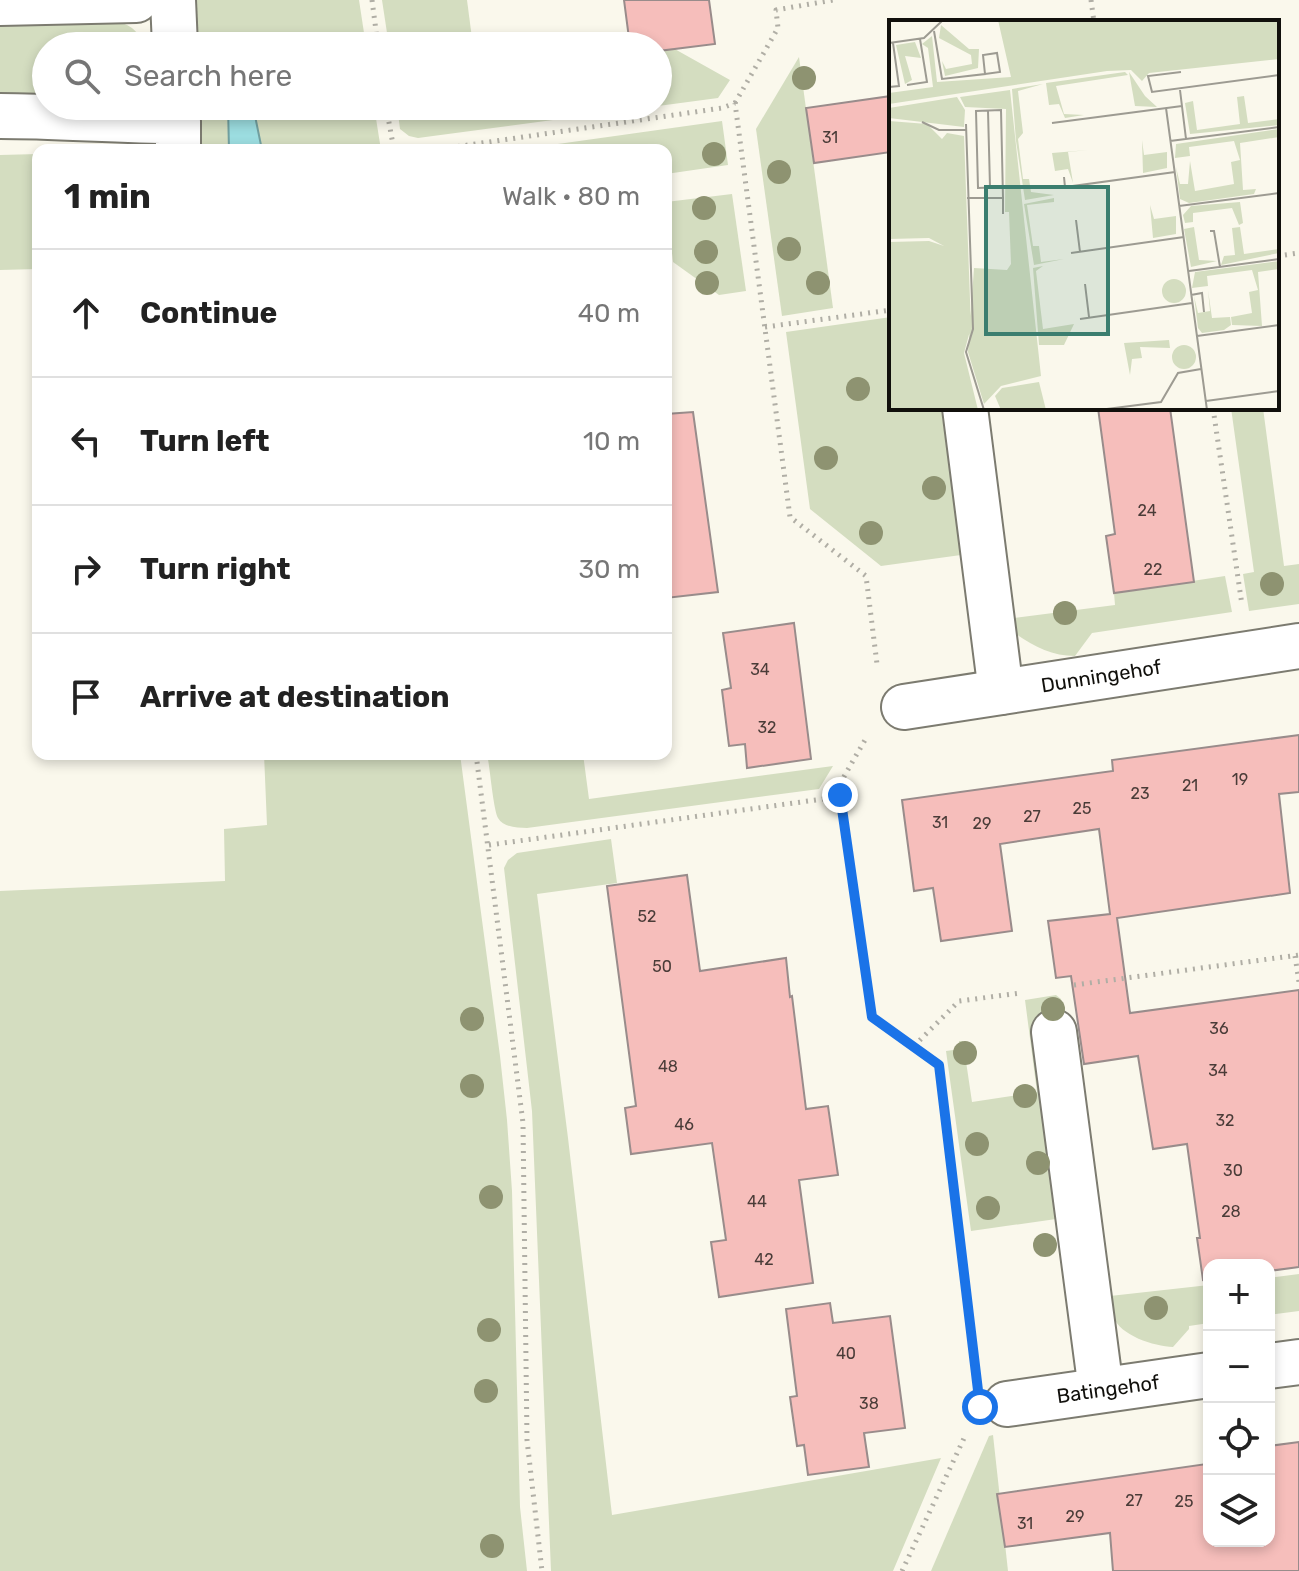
<!DOCTYPE html>
<meta charset="utf-8">
<style>
:root{--surface:#fff;--page:#f6f6f6;--text:#222;--muted:#767676;--line:#e0e0e0}
body{margin:0;font-family:Rubik,sans-serif;background:var(--page);color:var(--text)}
.controls{position:absolute;right:24px;bottom:24px;display:grid;overflow:hidden;border-radius:16px;box-shadow:0 4px 12px #0003}
.controls button{width:72px;height:72px;display:grid;place-items:center;padding:0;border:0;border-bottom:2px solid var(--line);background:var(--surface);color:var(--text);font:40px sans-serif}
.stop{position:absolute;width:24px;height:24px;margin:-18px;border:6px solid #1a73e8;border-radius:50%;background:#fff}
.stop.end{background:#1a73e8;border-color:#fff;box-shadow:0 2px 8px #0008}
.list{margin:0;padding:0;list-style:none}
h2{display:flex;justify-content:space-between;align-items:center;height:104px;margin:0;padding:0 32px;font-size:34px}
h2 small{font-size:26px;font-weight:400;color:var(--muted)}
.list li{display:grid;grid-template-columns:52px 1fr auto;gap:24px;align-items:center;box-sizing:border-box;height:128px;padding:0 32px;border-top:2px solid var(--line)}
.list b{display:block;font-size:30px;white-space:nowrap}
.list em{font-size:26px;font-style:normal;color:var(--muted)}
.icon{flex:none;width:44px;height:44px;fill:none;stroke:currentColor;stroke-width:2;stroke-linecap:round;stroke-linejoin:round}
.map{position:relative;flex:none;width:1299px;height:1571px;overflow:hidden}
.search{position:absolute;background:var(--surface);box-shadow:0 4px 12px #0003;left:32px;top:32px;width:640px;height:88px;display:flex;align-items:center;gap:20px;box-sizing:border-box;padding:0 28px;border-radius:44px;color:var(--muted);font-size:30px}
.panel{position:absolute;background:var(--surface);box-shadow:0 4px 12px #0003;left:32px;top:144px;width:640px;height:616px;border-radius:16px}
.map>svg:first-child{display:block}
.green{fill:#d4ddc0}
.water{fill:#9cdde0;stroke:#72a0a0;stroke-width:2}
.building{fill:#f6bebb;stroke:#998c8b;stroke-width:2}
.lines{fill:none;stroke-linecap:round;stroke-linejoin:round}
.minor-casing{stroke:#7c7b70;stroke-width:48}
.path{stroke:#b0aea5;stroke-width:5;stroke-dasharray:2 6;stroke-linecap:butt}
.minor{stroke:#fff;stroke-width:44}
.tree{fill:#8e9371}
.route{stroke:#1a73e8;stroke-width:10}
.labels{text-anchor:middle;dominant-baseline:central;stroke-width:6;stroke-linejoin:round;paint-order:stroke}
.number-label{font-size:16px;fill:#4a3c38}
.street-label{font-size:20px;fill:#11100c;stroke:#fff}
.inset-road{fill:none;stroke:#9d9b92;stroke-width:2}
.view{fill:#3b7e6f;fill-opacity:0.15;stroke:#3b7e6f;stroke-width:4}
.inset-edge{fill:none;stroke:#11100c;stroke-width:4}
</style>
<div class="map">
<svg width="1299" height="1571" viewBox="0 0 1299 1571">
<rect width="100%" height="100%" fill="#faf8ec"/>
<!-- green -->
<g class="green">
<path d="M193 0H359L366 46H194Z"/>
<path d="M382 0H467L473 46H389Z"/>
<path d="M110 20C130 24 136 28 145 46H46V104H0V21Z"/>
<path d="M664 43 730 80 718 98 418 138 409 136 400 129 397 106H658V46H629Z"/>
<path d="M799 57 833 308 782 316 756 129Z"/>
<path d="M196 106H228L229 150H197Z"/>
<path d="M253 106H374L381 150H262Z"/>
<path d="M722 121 728 165 666 174V150H515Z"/>
<path d="M38 154V269L0 270V155Z"/>
<path d="M732 194 746 291 719 295 673 262 666 202Z"/>
<path d="M891 317V408H941L961 555 881 566 810 509 786 332Z"/>
<path d="M1231 408H1263L1284 566 1299 564V604L1249 611 1243 574 1254 572Z"/>
<path d="M1225 576 1232 612 1092 633 1075 656C1053 656 1035 647 1016 634L1014 618 1115 605 1114 593Z"/>
<path d="M264 754H460L500 1056 507 1120 512 1191 520 1507 527 1571H0V891L225 881 224 829 267 825Z"/>
<path d="M487 754H583L589 799 833 766 819 789 527 828C517 828 503 827 498 818 493 808 490 767 487 754Z"/>
<path d="M611 839 617 883 537 894 568 1138 612 1515 941 1458 893 1571H551L532 1111 504 868 508 860 517 853Z"/>
<path d="M1056 995 1061 999 1064 1020 1063 1218 971 1231 946 1051 960 1049 959 1041H963L972 1102 1037 1092 1025 1000Z"/>
<path d="M1299 1274V1311L1269 1315V1278Z"/>
<path d="M1209 1285V1323L1189 1326V1329L1173 1347C1154 1346 1120 1336 1113 1316 1111 1310 1111 1302 1110 1296Z"/>
<path d="M993 1435 1008 1571H931L989 1436Z"/>
</g>
<!-- water -->
<path class="water" d="M228 106H253L262 150H229Z"/>
<!-- building -->
<g class="building">
<path d="M624 0H709L715 44 658 51V46H630Z"/>
<path d="M891 96V152L814 163 806 108Z"/>
<path d="M1098 408H1170L1194 582 1114 593 1106 536 1115 534Z"/>
<path d="M693 412 718 592 666 598V414Z"/>
<path d="M794 623 811 759 747 768 745 744 729 746 722 690 731 688 723 633Z"/>
<path d="M1299 735V792L1279 794 1290 893 1117 918 1130 1013 1299 990V1267L1269 1271V1265H1209V1279L1203 1280 1197 1238H1200L1187 1144 1153 1149 1138 1056 1084 1064 1071 976 1056 978 1048 921 1110 914 1099 829 1000 844 1012 931 941 941 933 888 914 891 902 800 1113 771 1112 760Z"/>
<path d="M687 875 700 971 786 958 790 997 792 996 806 1109 828 1106 838 1175 799 1180 813 1283 719 1297 711 1242 726 1240 712 1143 631 1154 625 1108 636 1106 607 886Z"/>
<path d="M830 1303 833 1323 890 1316 905 1428 864 1433 869 1467 808 1475 804 1445 797 1446 790 1397 797 1396 786 1309Z"/>
<path d="M1299 1442V1571H1113L1110 1533 1005 1547 997 1494 1207 1464 1206 1455 1209 1454V1541H1269V1446Z"/>
</g>
<g class="lines">
<!-- minor casing -->
<g class="minor-casing">
<g id="minor">
<path d="M173 0 175 46"/>
<path d="M0 3 136 0"/>
<path d="M0 116C59 116 118 121 178 121V150"/>
<path d="M965 408 1001 692"/>
<path d="M904 707 1299 646"/>
<path d="M1054 1032 1101 1390"/>
<path d="M1269 1366 1299 1362"/>
<path d="M1007 1404 1209 1375"/>
</g>
</g>
<!-- path -->
<g class="path">
<path d="M372 0 378 46"/>
<path d="M1091 0 1094 22"/>
<path d="M735 103 778 28 776 10 833 0"/>
<path d="M386 106 394 150"/>
<path d="M434 150 722 108 735 103 790 517 866 576 877 664"/>
<path d="M1277 256 1299 253"/>
<path d="M765 327 891 310"/>
<path d="M1213 408 1242 605"/>
<path d="M476 754 523 1123 527 1440 542 1571"/>
<path d="M838 787 872 1017 939 1065 975 1367"/>
<path d="M489 845 823 799 838 787 865 740"/>
<path d="M1295 956 1299 982"/>
<path d="M1074 985 1299 955"/>
<path d="M914 1046 959 1001 1021 993"/>
<path d="M902 1571 966 1434"/>
</g>
<!-- minor -->
<use href="#minor" class="minor"/>
</g>
<!-- trees -->
<g class="tree">
<circle cx="804" cy="78" r="12"/>
<circle cx="714" cy="154" r="12"/>
<circle cx="779" cy="172" r="12"/>
<circle cx="704" cy="208" r="12"/>
<circle cx="789" cy="249" r="12"/>
<circle cx="706" cy="252" r="12"/>
<circle cx="707" cy="283" r="12"/>
<circle cx="818" cy="283" r="12"/>
<circle cx="858" cy="389" r="12"/>
<circle cx="826" cy="458" r="12"/>
<circle cx="934" cy="488" r="12"/>
<circle cx="871" cy="533" r="12"/>
<circle cx="1272" cy="584" r="12"/>
<circle cx="1065" cy="613" r="12"/>
<circle cx="1053" cy="1009" r="12"/>
<circle cx="472" cy="1019" r="12"/>
<circle cx="965" cy="1053" r="12"/>
<circle cx="472" cy="1086" r="12"/>
<circle cx="1025" cy="1096" r="12"/>
<circle cx="977" cy="1144" r="12"/>
<circle cx="1038" cy="1163" r="12"/>
<circle cx="491" cy="1197" r="12"/>
<circle cx="988" cy="1208" r="12"/>
<circle cx="1045" cy="1245" r="12"/>
<circle cx="1156" cy="1308" r="12"/>
<circle cx="489" cy="1330" r="12"/>
<circle cx="486" cy="1391" r="12"/>
<circle cx="492" cy="1546" r="12"/>
</g>
<g class="lines">
<!-- route -->
<path class="route" d="M840 795 872 1017 939 1065 980 1407"/>
</g>
<g class="labels">
<!-- number labels -->
<g class="number-label">
<text x="830" y="137">31</text>
<text x="1147" y="510">24</text>
<text x="1153" y="569">22</text>
<text x="760" y="669">34</text>
<text x="767" y="727">32</text>
<text x="1240" y="779">19</text>
<text x="1190" y="785">21</text>
<text x="1140" y="793">23</text>
<text x="1082" y="808">25</text>
<text x="1032" y="816">27</text>
<text x="940" y="822">31</text>
<text x="982" y="823">29</text>
<text x="647" y="916">52</text>
<text x="662" y="966">50</text>
<text x="1219" y="1028">36</text>
<text x="668" y="1066">48</text>
<text x="1218" y="1070">34</text>
<text x="1225" y="1120">32</text>
<text x="684" y="1124">46</text>
<text x="1233" y="1170">30</text>
<text x="757" y="1201">44</text>
<text x="1231" y="1211">28</text>
<text x="764" y="1259">42</text>
<text x="846" y="1353">40</text>
<text x="869" y="1403">38</text>
<text x="1134" y="1500">27</text>
<text x="1184" y="1501">25</text>
<text x="1075" y="1516">29</text>
<text x="1025" y="1523">31</text>
</g>
<!-- street labels -->
<g class="street-label">
<text transform="translate(1101 676) rotate(-9)">Dunningehof</text>
<text transform="translate(1108 1389) rotate(-8)">Batingehof</text>
</g>
</g>
<!-- overview -->
<g transform="translate(889 20)">
<rect width="390" height="390" fill="#faf8ec"/>
<path d="M109 0H390V39L260 53 253 61 242 50 218 51 0 84V73L44 67 39 28 33 24 43 16 48 62 122 57ZM52 5 80 29H90L89 48 56 56 53 41 57 49 83 44 82 35 50 18ZM26 22 32 38 16 36 23 60 16 64 7 25ZM236 52 239 55 167 66 175 94 195 95 176 98 170 84 160 85 157 63ZM240 52 256 76 268 87 246 86ZM154 64 129 71 134 113 129 119 134 159H140L142 172 165 175 136 180 127 121 123 69ZM121 70 152 356 112 366 95 384 79 332 85 248 118 250 122 244 120 192H116L117 89 76 87 71 77ZM355 76 359 103 390 99V105L301 114 296 83 304 81 308 110 351 104 348 77ZM68 77 76 90 75 107 0 98V88ZM0 101 38 104 53 119 58 113 75 116 82 307 75 333 89 390H0V222L40 221 55 226 40 218 0 219ZM390 109V117L351 123 354 170 367 169 365 174 300 183 291 179 287 147 291 164H299L301 141 306 171 345 164 342 142 351 140 345 121 300 127 301 136 286 138 287 124ZM253 120 255 135 278 132V148L254 153ZM199 130 179 132 184 163 179 149 166 151 163 133ZM165 178V182L138 185 144 226H150L152 242 175 239 145 245 135 184ZM351 182 354 203 350 205 343 188 304 193V202L296 203 294 195 302 186ZM261 185 265 199 287 196V214L264 218ZM305 207 310 240 328 241 302 247 295 209ZM351 207 355 234 390 229V233L332 245 335 236 346 235 343 208ZM390 241V249L369 252 373 306 343 305 342 297 363 293 360 272 369 270 363 250 318 256 319 266 303 268 306 252ZM154 246 147 251 154 309 185 304 175 325H150L144 248ZM273 271a12 12 0 1 1 24 0a12 12 0 1 1-24 0ZM319 270 323 298 341 297 342 305 335 310 313 313 309 308 305 276 309 293 321 291ZM280 320 281 328 251 327 253 338 243 339 241 355 235 323ZM283 337a12 12 0 1 1 24 0a12 12 0 1 1-24 0ZM150 362 157 390H112L106 376 113 368Z" fill="#d4ddc0"/>
<path class="inset-road" d="M45 11 53 59 96 54 94 35 108 33 111 52 96 54M0 23 35 18 54 0M292 52 259 56 263 72 390 55M18 65 38 62 31 19M0 67 10 66 4 23M291 70 297 119M277 88 318 390M99 91 101 167M33 102 50 110H77M163 103 293 86M77 104 84 309 77 332 95 390M281 121 390 107M175 157 176 167 286 152M113 167 89 168 87 91 112 90 114 178M78 178H114V194M290 186 390 173M187 200 191 232M321 211H325L331 247M182 233 295 217M300 251 390 239M196 264 200 297M302 275 313 273 315 292M191 299 303 283M308 316 390 305M317 381 390 371M210 390 272 382 289 353 312 349"/>
<path class="view" d="M97 167H219V314H97Z"/>
<rect width="390" height="390" class="inset-edge"/>
</g>
</svg>
<div class="controls">
<button>+</button>
<button>−</button>
<button><svg class="icon" aria-label="locate" viewBox="0 0 24 24"><circle cx="12" cy="12" r="6"/><path d="M12 2v4M12 18v4M2 12h4M18 12h4"/></svg></button>
<button><svg class="icon" aria-label="layers" viewBox="0 0 24 24"><path d="M12 4l9 5-9 5-9-5zM3 14l9 5 9-5"/></svg></button>
</div>
<div class="stop" style="left:980px;top:1407px"></div>
<div class="stop end" style="left:840px;top:795px"></div>
<div class="search"><svg class="icon" aria-label="search" viewBox="0 0 24 24"><circle cx="10" cy="10" r="6"/><path d="M15 15l6 6"/></svg>Search here</div>
<section class="panel">
<h2>1 min<small>Walk · 80 m</small></h2>
<ul class="list">
<li><svg class="icon" aria-label="ahead" viewBox="0 0 24 24"><path d="M12 20V5M6 11l6-6 6 6"/></svg><div><b>Continue</b></div><em>40 m</em></li>
<li><svg class="icon" aria-label="left" viewBox="0 0 24 24"><path d="M17 20v-9H6M10 6l-5 5 5 5"/></svg><div><b>Turn left</b></div><em>10 m</em></li>
<li><svg class="icon" aria-label="right" viewBox="0 0 24 24"><path d="M7 20v-9h11M14 6l5 5-5 5"/></svg><div><b>Turn right</b></div><em>30 m</em></li>
<li><svg class="icon" aria-label="arrive" viewBox="0 0 24 24"><path d="M6 21V4h12l-3 4 3 4H6"/></svg><div><b>Arrive at destination</b></div></li>
</ul>
</section>
</div>
